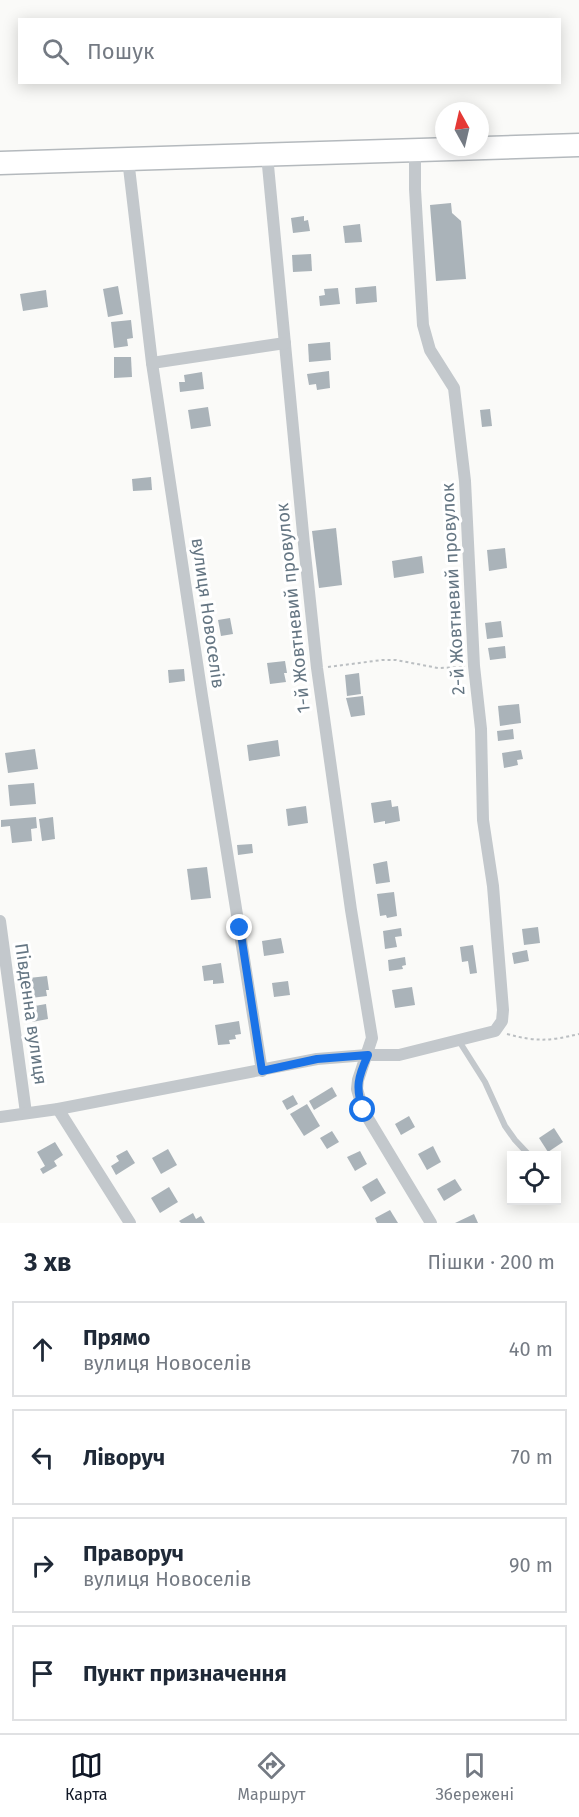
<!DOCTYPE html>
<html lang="uk">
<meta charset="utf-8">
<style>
:root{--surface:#fff;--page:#f6f6f7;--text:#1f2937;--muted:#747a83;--line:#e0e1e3;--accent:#111827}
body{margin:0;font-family:"Fira Sans",sans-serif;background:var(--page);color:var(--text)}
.controls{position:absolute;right:18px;bottom:18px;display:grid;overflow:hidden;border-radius:0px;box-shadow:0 3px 15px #0003}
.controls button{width:54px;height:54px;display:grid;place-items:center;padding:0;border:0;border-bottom:2px solid var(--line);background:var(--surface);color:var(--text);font:30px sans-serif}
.compass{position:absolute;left:435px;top:102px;width:54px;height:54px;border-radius:50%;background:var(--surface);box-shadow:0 3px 15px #0003;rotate:352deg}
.stop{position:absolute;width:18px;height:18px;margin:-14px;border:4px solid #1a73e8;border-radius:50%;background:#fff}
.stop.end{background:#1a73e8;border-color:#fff;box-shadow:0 2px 6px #0008}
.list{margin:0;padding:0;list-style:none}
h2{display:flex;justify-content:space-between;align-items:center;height:78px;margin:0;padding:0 24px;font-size:26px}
h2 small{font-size:20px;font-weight:400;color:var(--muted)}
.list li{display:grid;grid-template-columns:39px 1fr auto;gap:18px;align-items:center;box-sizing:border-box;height:96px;margin:0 12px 12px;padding:0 12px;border:2px solid var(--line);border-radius:0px}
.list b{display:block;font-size:22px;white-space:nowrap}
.list p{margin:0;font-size:20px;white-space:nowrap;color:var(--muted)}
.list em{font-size:20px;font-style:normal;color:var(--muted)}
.icon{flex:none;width:33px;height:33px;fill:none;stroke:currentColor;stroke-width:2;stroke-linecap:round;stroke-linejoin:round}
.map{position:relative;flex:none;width:579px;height:1223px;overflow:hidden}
.search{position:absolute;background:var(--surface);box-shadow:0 3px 15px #0003;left:18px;right:18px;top:18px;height:66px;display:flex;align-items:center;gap:15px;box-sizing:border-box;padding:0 21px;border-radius:0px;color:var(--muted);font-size:22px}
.sheet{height:510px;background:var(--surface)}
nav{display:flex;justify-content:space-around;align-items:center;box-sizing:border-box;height:84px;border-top:2px solid var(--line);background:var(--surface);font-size:16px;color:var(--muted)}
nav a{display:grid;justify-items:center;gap:3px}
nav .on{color:var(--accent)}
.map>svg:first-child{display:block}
.building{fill:#aab3b9}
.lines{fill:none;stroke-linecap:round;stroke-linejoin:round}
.highway-casing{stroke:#b4b9bd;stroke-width:25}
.path{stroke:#bbbfc2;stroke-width:2;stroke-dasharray:3 3;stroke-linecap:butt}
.lane{stroke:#c3c8cc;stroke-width:6}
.street{stroke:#c3c8cc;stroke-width:12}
.highway{stroke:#fff;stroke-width:22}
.route{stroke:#1a73e8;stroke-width:8}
.labels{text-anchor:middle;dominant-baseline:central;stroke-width:6;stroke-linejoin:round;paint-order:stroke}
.street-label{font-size:18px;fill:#657683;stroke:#fff}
</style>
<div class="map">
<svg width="579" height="1223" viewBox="0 0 579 1223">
<rect width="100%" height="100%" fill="#fafaf8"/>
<!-- building -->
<g class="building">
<path d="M451 203 452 213 461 221 466 279 436 281 430 205Z"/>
<path d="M304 216V221L308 220 310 231 293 233 291 218Z"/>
<path d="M360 224 362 242 345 243 343 226Z"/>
<path d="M311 254 312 271 293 272 292 255Z"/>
<path d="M118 286 123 314 108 317 103 289Z"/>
<path d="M376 286 377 302 356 304 355 288Z"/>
<path d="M338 288 340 304 320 306 319 296 325 295 324 289Z"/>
<path d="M46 290 48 307 23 311 20 294Z"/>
<path d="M131 320 133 338 127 339 128 346 114 348 111 322Z"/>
<path d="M330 342 331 360 309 362 308 344Z"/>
<path d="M114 357H131L132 377 114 378Z"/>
<path d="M329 371 330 388 317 390 316 384 309 385 307 374Z"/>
<path d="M202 372 204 389 180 392 179 382H185L184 375Z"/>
<path d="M208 407 211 426 191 429 188 410Z"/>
<path d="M490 409 492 426 482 427 480 410Z"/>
<path d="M151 477 152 490 133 491 132 479Z"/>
<path d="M336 528 342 585 319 588 312 531Z"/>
<path d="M505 548 507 568 489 571 487 550Z"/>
<path d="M422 556 424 573 394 578 392 561Z"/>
<path d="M230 618 233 634 221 636 218 620Z"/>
<path d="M501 621 503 637 487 639 485 623Z"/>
<path d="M505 646 506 658 490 660 488 648Z"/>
<path d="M285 661 287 673H284L286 682 270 684 267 663Z"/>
<path d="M184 669 185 681 169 683 168 670Z"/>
<path d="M359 673 361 694 347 696 345 675Z"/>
<path d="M363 696 365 715 351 717 346 698Z"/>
<path d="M519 704 521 723 500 726 498 706Z"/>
<path d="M513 729 514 739 498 741 497 731Z"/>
<path d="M278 740 280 756 249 761 247 745Z"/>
<path d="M35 749 38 769 8 773 5 753Z"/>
<path d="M521 750 523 759 517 760 518 765 504 768 502 753Z"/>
<path d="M34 783 36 804 10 806 8 785Z"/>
<path d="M391 800 392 807 398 806 400 821 385 824V821L374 823 371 803Z"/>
<path d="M306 806 308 823 288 826 286 809Z"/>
<path d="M36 817 37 828 31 829 32 841 12 843 10 826 1 827V820Z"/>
<path d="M53 817 55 839 42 841 39 819Z"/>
<path d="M252 844 253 853 238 855 237 845Z"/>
<path d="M387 861 390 882 376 884 373 864Z"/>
<path d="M207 867 211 898 191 900 187 869Z"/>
<path d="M394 892 397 916 387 918 386 915 380 916 377 894Z"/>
<path d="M538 927 540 943 524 945 522 929Z"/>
<path d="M401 928 402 936 395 937 397 947 385 949 383 931Z"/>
<path d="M281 938 284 953 264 956 262 941Z"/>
<path d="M473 945 477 973 470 974 468 961 462 962 460 947Z"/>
<path d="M527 950 529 961 514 964 512 953Z"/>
<path d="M405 957 406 965 402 966 403 969 389 971 388 960Z"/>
<path d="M221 963 224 983 213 984V980L204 981 202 966Z"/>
<path d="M47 976 49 990H46L47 996 31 998 29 978Z"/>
<path d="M288 981 290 995 274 997 272 983Z"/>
<path d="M412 987 415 1005 395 1008 392 990Z"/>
<path d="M46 1004 48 1019 32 1022 29 1007Z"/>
<path d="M239 1021 241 1034 235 1035 236 1039 229 1040 230 1044 218 1045 215 1025Z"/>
<path d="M332 1087 337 1096 314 1110 309 1101Z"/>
<path d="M293 1095 298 1104 287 1110 282 1101Z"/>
<path d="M307 1104 320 1126 304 1136 290 1114Z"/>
<path d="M409 1116 415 1127 401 1135 395 1124Z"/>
<path d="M554 1128 563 1142 548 1152 539 1138Z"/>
<path d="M332 1131 339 1142 327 1149 320 1138Z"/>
<path d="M55 1142 63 1155 54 1161 57 1166 43 1174 40 1169 45 1166 37 1152Z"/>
<path d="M433 1146 441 1162 427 1170 418 1154Z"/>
<path d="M168 1149 177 1165 161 1174 152 1158Z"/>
<path d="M127 1150 135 1163 116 1175 111 1166 119 1161 116 1156Z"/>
<path d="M360 1151 367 1164 355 1171 347 1157Z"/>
<path d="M377 1178 386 1193 371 1202 362 1187Z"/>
<path d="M455 1179 462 1190 444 1201 437 1189Z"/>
<path d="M169 1187 178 1202 160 1213 151 1198Z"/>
<path d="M390 1210 398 1223H377L375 1218Z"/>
<path d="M193 1213 196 1219 201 1216 205 1223H181L179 1221Z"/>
<path d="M474 1214 478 1223H455Z"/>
</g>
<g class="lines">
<!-- highway casing -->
<g class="highway-casing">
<path id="highway" d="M0 163 579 145"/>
</g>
<!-- path -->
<g class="path">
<path d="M328 667 382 660H396L438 668 465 667"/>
<path d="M507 1034C537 1042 549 1041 579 1034"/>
</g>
<!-- lane -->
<path class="lane" d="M459 1041 485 1082 505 1126 515 1140 530 1156"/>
<!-- street -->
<g class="street">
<path d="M267 155 304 544 317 668 351 910 372 1038 358 1080 357 1089 363 1110 431 1223"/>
<path d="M128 159 152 363 202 696 262 1071"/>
<path d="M152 363 285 343"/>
<path d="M0 921 26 1113"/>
<path d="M58 1109 130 1223"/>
<path d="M0 1117 58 1109 317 1059 367 1055H399L495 1031 502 1021 503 1010 493 886 483 820 481 729 474 666 465 481 454 388 430 350 423 325 415 189V150"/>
</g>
<!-- highway -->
<use href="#highway" class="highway"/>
</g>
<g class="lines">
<!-- route -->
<path class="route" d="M240 928 262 1071 317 1059 368 1055C358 1077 355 1087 363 1110"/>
</g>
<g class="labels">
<!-- street labels -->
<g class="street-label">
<text transform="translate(453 589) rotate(-93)">2-й Жовтневий провулок</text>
<text transform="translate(293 608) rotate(-96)">1-й Жовтневий провулок</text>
<text transform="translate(208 613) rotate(82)">вулиця Новоселів</text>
<text transform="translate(31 1014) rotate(82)">Південна вулиця</text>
</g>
</g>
</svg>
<div class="controls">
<button><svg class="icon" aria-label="locate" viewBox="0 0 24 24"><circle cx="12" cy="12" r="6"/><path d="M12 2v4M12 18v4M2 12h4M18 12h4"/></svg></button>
</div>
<svg class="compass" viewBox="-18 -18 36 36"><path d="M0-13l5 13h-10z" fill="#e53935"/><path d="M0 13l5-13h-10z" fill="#747a83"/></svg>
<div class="stop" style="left:363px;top:1110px"></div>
<div class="stop end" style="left:240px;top:928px"></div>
<div class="search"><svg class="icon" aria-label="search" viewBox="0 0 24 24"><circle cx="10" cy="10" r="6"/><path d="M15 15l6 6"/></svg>Пошук</div>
</div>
<section class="sheet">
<h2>3 хв<small>Пішки · 200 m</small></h2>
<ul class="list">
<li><svg class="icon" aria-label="ahead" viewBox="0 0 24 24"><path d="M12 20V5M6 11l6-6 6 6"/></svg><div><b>Прямо</b><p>вулиця Новоселів</p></div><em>40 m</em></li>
<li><svg class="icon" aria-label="left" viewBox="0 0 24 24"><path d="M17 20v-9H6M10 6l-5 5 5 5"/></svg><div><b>Ліворуч</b></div><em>70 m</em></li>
<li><svg class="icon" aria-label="right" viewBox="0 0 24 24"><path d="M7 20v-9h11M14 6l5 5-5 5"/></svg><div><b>Праворуч</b><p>вулиця Новоселів</p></div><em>90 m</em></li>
<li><svg class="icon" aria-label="arrive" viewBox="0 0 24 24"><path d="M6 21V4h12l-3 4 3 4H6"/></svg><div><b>Пункт призначення</b></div></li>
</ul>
</section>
<nav>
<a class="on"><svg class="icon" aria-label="map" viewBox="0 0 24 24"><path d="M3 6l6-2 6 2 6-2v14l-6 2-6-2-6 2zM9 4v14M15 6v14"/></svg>Карта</a>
<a><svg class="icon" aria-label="directions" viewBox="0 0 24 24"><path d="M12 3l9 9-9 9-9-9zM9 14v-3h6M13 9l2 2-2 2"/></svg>Маршрут</a>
<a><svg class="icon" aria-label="saved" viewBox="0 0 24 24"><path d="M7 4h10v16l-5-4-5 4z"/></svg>Збережені</a>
</nav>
